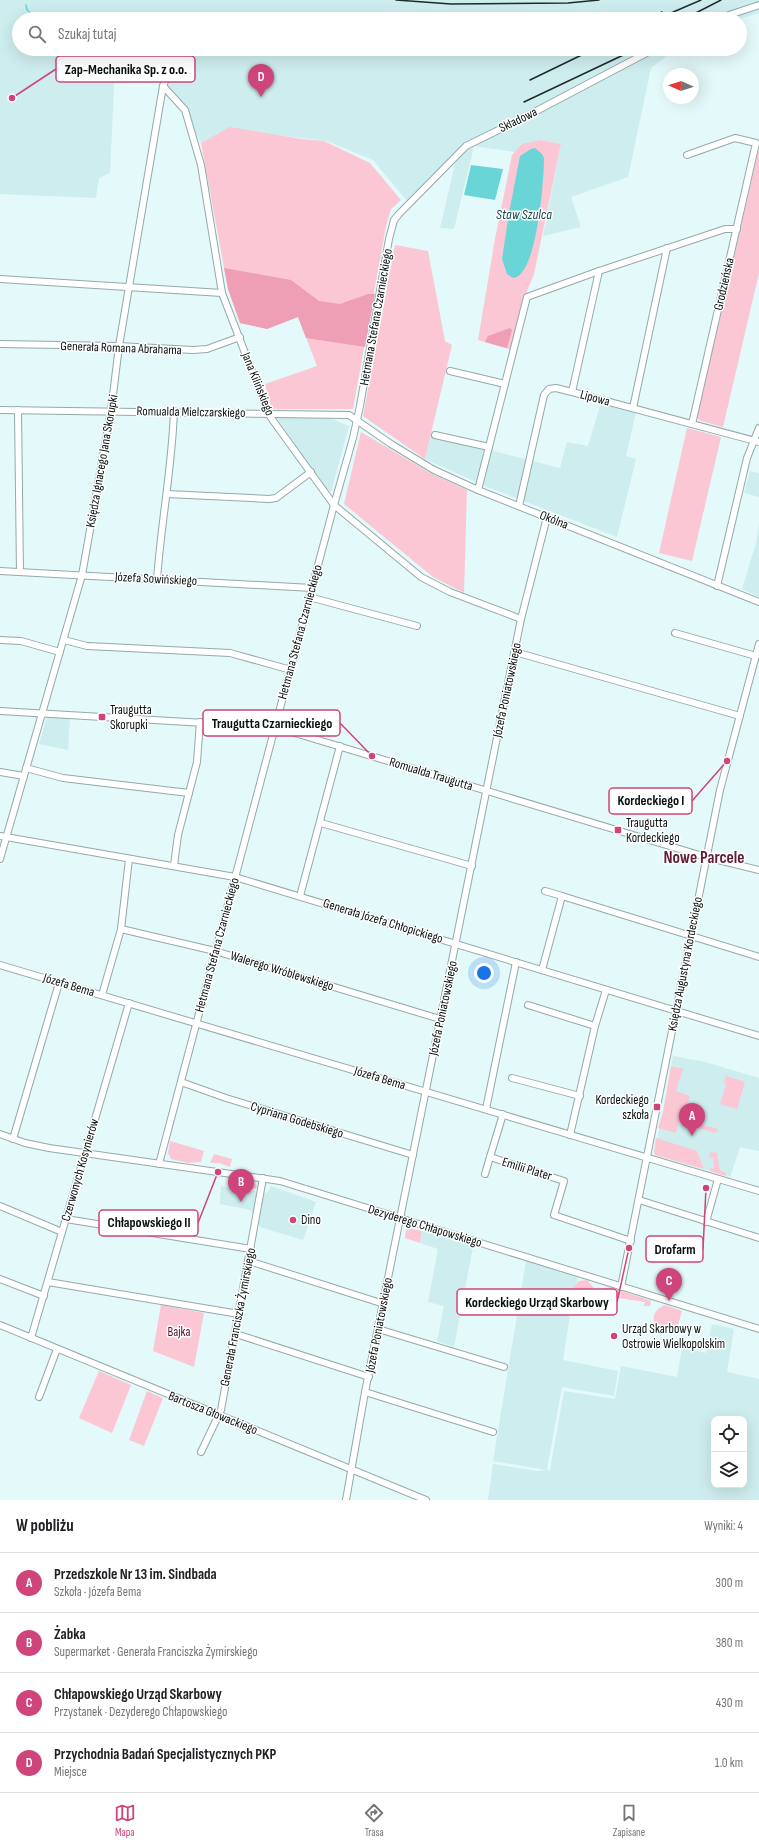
<!DOCTYPE html>
<html lang="pl">
<meta charset="utf-8">
<style>
:root{--surface:#fff;--page:#f6f6f6;--text:#202124;--muted:#757577;--line:#e0e0e0;--accent:#cf447a}
body{margin:0;font-family:"Sofia Sans Condensed",sans-serif;background:var(--page);color:var(--text)}
.controls{position:absolute;right:12px;bottom:12px;display:grid;overflow:hidden;border-radius:8px;box-shadow:0 4px 16px #0002}
.controls button{width:36px;height:36px;display:grid;place-items:center;padding:0;border:0;border-bottom:1px solid var(--line);background:var(--surface);color:var(--text);font:20px sans-serif}
.compass{position:absolute;left:663px;top:68px;width:36px;height:36px;border-radius:50%;background:var(--surface);box-shadow:0 4px 16px #0002;rotate:273deg}
.you{position:absolute;left:484px;top:973px;width:14px;height:14px;margin:-10px;border:3px solid #fff;border-radius:50%;background:#1a73e8;box-shadow:0 0 0 6px #1a73e833}
.badge{display:grid;place-items:center;width:26px;height:26px;border-radius:50%;background:var(--accent);color:#fff;font-size:13px;font-weight:700}
.pin{position:absolute;translate:-50% -33px;filter:drop-shadow(0 1px 2px #0008)}
.pin::after{content:'';position:absolute;top:21px;width:14px;height:12px;background:inherit;clip-path:polygon(0 0,100% 0,50% 100%)}
.list{margin:0;padding:0;list-style:none}
h2{display:flex;justify-content:space-between;align-items:center;height:52px;margin:0;padding:0 16px;font-size:17px}
h2 small{font-size:13px;font-weight:400;color:var(--muted)}
.list li{display:grid;grid-template-columns:26px 1fr auto;gap:12px;align-items:center;box-sizing:border-box;height:60px;padding:0 16px;border-top:1px solid var(--line)}
.list b{display:block;font-size:15px;white-space:nowrap}
.list p{margin:0;font-size:13px;white-space:nowrap;color:var(--muted)}
.list em{font-size:13px;font-style:normal;color:var(--muted)}
.icon{flex:none;width:22px;height:22px;fill:none;stroke:currentColor;stroke-width:2;stroke-linecap:round;stroke-linejoin:round}
.map{position:relative;flex:none;width:759px;height:1500px;overflow:hidden}
.search{position:absolute;background:var(--surface);box-shadow:0 4px 16px #0002;left:12px;right:12px;top:12px;height:44px;display:flex;align-items:center;gap:10px;box-sizing:border-box;padding:0 14px;border-radius:22px;color:var(--muted);font-size:15px}
.sheet{height:292px;background:var(--surface)}
nav{display:flex;justify-content:space-around;align-items:center;box-sizing:border-box;height:56px;border-top:1px solid var(--line);background:var(--surface);font-size:11px;color:var(--muted)}
nav a{display:grid;justify-items:center;gap:2px}
nav .on{color:var(--accent)}
.map>svg:first-child{display:block}
.built{fill:#ceedee;fill-rule:evenodd}
.green{fill:#fbc7d5}
.forest{fill:#ee9fb6}
.water{fill:#6ad5d7}
.lines{fill:none;stroke-linecap:round;stroke-linejoin:round}
.stream{stroke:#6ad5d7;stroke-width:1.5}
.minor-casing{stroke:#94a9a9;stroke-width:8}
.minor{stroke:#fff;stroke-width:6}
.rail{stroke:#212a2b;stroke-width:1.5}
.poi-dot{fill:#cf447a;stroke:#fff;stroke-width:1.5}
.labels{text-anchor:middle;dominant-baseline:central;stroke-width:3;stroke-linejoin:round;paint-order:stroke}
.street-label{font-size:13px;fill:#081010;stroke:#fff}
.poi-label{font-size:13px;fill:#081010;stroke:#fff;text-anchor:start}
.park-label{font-size:13px;fill:#55102c;stroke:#fff}
.water-label{font-size:14px;font-style:italic;fill:#154648;stroke:#fff}
.district-label{font-size:17px;font-weight:bold;fill:#601d36;stroke:#fff}
.leader{fill:none;stroke:#cf447a;stroke-width:1.5}
.callout-dot{fill:#cf447a;stroke:#fff;stroke-width:1.5}
.callout{fill:#fff;stroke:#cf447a;stroke-width:1.5}
.callout-label{font-size:14px;text-anchor:middle;font-weight:bold;fill:#081010}
</style>
<div class="map">
<svg width="759" height="1500" viewBox="0 0 759 1500">
<rect width="100%" height="100%" fill="#e3f9fa"/>
<!-- built -->
<g class="built">
<path d="M0 0H759V13L740 19H19V49H167L152 76 128 63 115 67 110 173 99 178 96 198 0 194Z"/>
<path d="M168 49H675L651 68 628 177 571 197 581 227 543 236 561 144 540 140 527 143 515 152 474 146 454 229 440 228 457 156 446 161 408 202 373 160 327 141 276 135 212 137 201 143 168 86 178 60Z"/>
<path d="M601 403 636 412 626 456 636 459 617 537 485 486 425 459 431 435 560 468 567 442 588 446Z"/>
<path d="M276 417 330 418 349 426 331 492 324 486Z"/>
<path d="M750 471 759 473V497L744 493Z"/>
<path d="M759 524V597L742 589 756 543Z"/>
<path d="M47 717H70L68 750 39 744Z"/>
<path d="M673 1056 705 1062 759 1078V1151L740 1147 730 1177 655 1155 654 1152 663 1112Z"/>
<path d="M221 1186 267 1193 271 1186 316 1202 303 1240 260 1227 251 1210 220 1204Z"/>
<path d="M422 1231 473 1247 454 1347 437 1341 444 1306 428 1302 438 1249 420 1243Z"/>
<path d="M526 1261 578 1277 571 1308 563 1360 618 1371 614 1396 562 1387 547 1470H550L564 1391 615 1399 621 1366 677 1377 682 1348 706 1353 712 1324 734 1329 727 1372 759 1379V1500H488L493 1464 537 1471 546 1470 493 1461ZM714 1419H744V1485H714Z"/>
</g>
<!-- green -->
<g class="green">
<path d="M230 127 302 139 324 141 370 163 401 200 391 209 386 226 353 409H272L265 384 317 366 298 317 267 329 240 323 228 289 201 143Z"/>
<path d="M540 140 561 144 534 274 527 291 512 350 478 340 495 239 512 155 522 144Z"/>
<path d="M759 148V273L723 427 701 421 697 418Z"/>
<path d="M395 245 428 251 445 341 452 345 425 459 363 416Z"/>
<path d="M687 428 721 437 692 561 659 553Z"/>
<path d="M361 432 432 474 467 490 464 593 433 577 344 504Z"/>
<path d="M671 1066 683 1069 676 1091 690 1096 685 1113 689 1115C687 1118 688 1120 686 1124L679 1122 676 1133 658 1128 663 1112Z"/>
<path d="M726 1076 745 1082 737 1109 720 1104 726 1084 724 1083Z"/>
<path d="M691 1123C700 1125 708 1126 718 1129L716 1133 690 1126Z"/>
<path d="M656 1138 697 1151 704 1169 655 1155 654 1152Z"/>
<path d="M170 1141 204 1151 201 1162 188 1163 171 1159 168 1153Z"/>
<path d="M711 1152 718 1153 717 1155 720 1170 726 1173 725 1176 710 1171V1168L714 1169 713 1157H709Z"/>
<path d="M214 1154 232 1159 230 1167 219 1163H210Z"/>
<path d="M237 1180 252 1183 254 1181 257 1187 255 1189 237 1185Z"/>
<path d="M409 1228 422 1231 420 1243 405 1238 406 1230Z"/>
<path d="M587 1280 594 1288V1308L572 1305 574 1287 579 1281Z"/>
<path d="M609 1287 649 1300 651 1301 650 1306H644L645 1302 605 1296 601 1298 599 1297 601 1290Z"/>
<path d="M161 1305 204 1313 194 1367 153 1351Z"/>
<path d="M665 1305 682 1311 676 1332 657 1327C650 1318 655 1309 665 1305Z"/>
<path d="M99 1371 131 1385 112 1433 79 1418Z"/>
<path d="M147 1391 163 1398 144 1446 129 1440Z"/>
</g>
<!-- forest -->
<g class="forest">
<path d="M224 268 291 280 319 301 340 304 368 294H375L365 347 306 338 298 317 267 329 240 323 228 289Z"/>
<path d="M510 328 512 330 507 348 485 342 488 336Z"/>
</g>
<!-- water -->
<g class="water">
<path d="M535 148 542 154 544 158C544 178 537 277 513 278L507 274 502 259 509 213 520 156 531 149Z"/>
<path d="M471 165 503 169 495 200 464 195Z"/>
</g>
<g class="lines">
<!-- stream -->
<path class="stream" d="M26 5 27 10 36 17 54 19"/>
<!-- minor casing -->
<g class="minor-casing">
<g id="minor">
<path d="M717 19 759 5"/>
<path d="M163 86 185 110 201 165 222 293 268 413 274 422 334 505 421 577 450 592 521 619"/>
<path d="M687 155 735 138 756 143 692 424"/>
<path d="M0 279 222 293"/>
<path d="M0 344 119 346 193 350 207 349 240 337"/>
<path d="M450 371 505 384"/>
<path d="M572 392 599 271"/>
<path d="M633 408 667 248"/>
<path d="M0 410 349 415 391 444 434 470 478 490 759 602"/>
<path d="M18 410 20 572"/>
<path d="M435 435 489 447"/>
<path d="M478 490 527 297 599 271 725 229H737"/>
<path d="M167 494 269 499 276 498 311 472"/>
<path d="M519 506 544 395 549 389 556 388 572 392 759 442"/>
<path d="M0 571 312 588"/>
<path d="M157 580C161 523 172 468 174 411"/>
<path d="M717 586 747 458 759 428"/>
<path d="M309 597 417 626"/>
<path d="M675 633 756 656"/>
<path d="M0 640 21 641 60 652"/>
<path d="M64 640 87 646 230 653 291 670"/>
<path d="M515 652 740 716"/>
<path d="M0 711 275 727 706 857 759 870"/>
<path d="M26 768 63 778 189 793"/>
<path d="M0 772 24 776"/>
<path d="M321 823 472 866"/>
<path d="M0 836 235 877 759 1036"/>
<path d="M0 859 82 575 111 411 119 346 163 86 176 57"/>
<path d="M174 865 178 835 197 762 200 722"/>
<path d="M545 891 562 896"/>
<path d="M300 896 340 746"/>
<path d="M121 929 215 951 440 1019"/>
<path d="M0 965 759 1191"/>
<path d="M542 970 562 896 759 957"/>
<path d="M102 995 121 929 129 859"/>
<path d="M528 1005 595 1026"/>
<path d="M512 1078 580 1096"/>
<path d="M181 1082 226 1098 413 1155"/>
<path d="M486 1109 516 962"/>
<path d="M503 1114 490 1157 564 1181 554 1215 631 1241"/>
<path d="M0 1134 25 1143 49 1148 280 1181 759 1329"/>
<path d="M570 1135 595 1026 606 990"/>
<path d="M13 1139 59 983"/>
<path d="M159 1164 334 505 353 438 360 406 389 239 394 220 399 214 466 146 523 118 654 49"/>
<path d="M485 1174 490 1157"/>
<path d="M639 1200 759 1238"/>
<path d="M0 1206 62 1232"/>
<path d="M66 1219 251 1249"/>
<path d="M706 1222 718 1179"/>
<path d="M249 1261 384 1304"/>
<path d="M0 1279 44 1296"/>
<path d="M48 1282 239 1314"/>
<path d="M621 1287 720 790 759 644"/>
<path d="M0 1325 426 1500"/>
<path d="M378 1329 504 1367"/>
<path d="M236 1334 369 1377"/>
<path d="M31 1338 129 1003"/>
<path d="M365 1392 493 1432"/>
<path d="M39 1397 57 1349"/>
<path d="M201 1452 221 1410 263 1178"/>
<path d="M346 1500 365 1392 505 698 521 619 547 517"/>
</g>
</g>
<!-- minor -->
<use href="#minor" class="minor"/>
<!-- rail -->
<g class="rail">
<path d="M396 0 451 4 568 3 599 0"/>
<path d="M648 19 662 12"/>
<path d="M657 19 701 0"/>
<path d="M684 19 721 0"/>
<path d="M530 80 594 49"/>
<path d="M524 102 636 49"/>
</g>
</g>
<!-- markers -->
<g class="poi-dot">
<rect x="98" y="713" width="8" height="8" rx="2"/>
<rect x="614" y="826" width="8" height="8" rx="2"/>
<rect x="653" y="1103" width="8" height="8" rx="2"/>
<circle cx="293" cy="1220" r="4"/>
<circle cx="614" cy="1336" r="4"/>
</g>
<g class="labels">
<!-- street labels -->
<g class="street-label">
<text transform="translate(518 120) rotate(-26)">Składowa</text>
<text transform="translate(724 284) rotate(-77)">Grodzieńska</text>
<text transform="translate(376 317) rotate(-80)">Hetmana Stefana Czarnieckiego</text>
<text transform="translate(121 348) rotate(2)">Generała Romana Abrahama</text>
<text transform="translate(258 384) rotate(68)">Jana Kilińskiego</text>
<text transform="translate(595 398) rotate(15)">Lipowa</text>
<text transform="translate(191 412) rotate(1)">Romualda Mielczarskiego</text>
<text transform="translate(102 461) rotate(-80)">Księdza Ignacego Jana Skorupki</text>
<text transform="translate(554 520) rotate(22)">Okólna</text>
<text transform="translate(156 579) rotate(3)">Józefa Sowińskiego</text>
<text transform="translate(300 632) rotate(-75)">Hetmana Stefana Czarnieckiego</text>
<text transform="translate(507 690) rotate(-78)">Józefa Poniatowskiego</text>
<text transform="translate(431 774) rotate(17)">Romualda Traugutta</text>
<text transform="translate(383 921) rotate(17)">Generała Józefa Chłopickiego</text>
<text transform="translate(217 945) rotate(-75)">Hetmana Stefana Czarnieckiego</text>
<text transform="translate(685 964) rotate(-79)">Księdza Augustyna Kordeckiego</text>
<text transform="translate(282 971) rotate(17)">Walerego Wróblewskiego</text>
<text transform="translate(69 985) rotate(17)">Józefa Bema</text>
<text transform="translate(443 1008) rotate(-78)">Józefa Poniatowskiego</text>
<text transform="translate(380 1078) rotate(17)">Józefa Bema</text>
<text transform="translate(297 1120) rotate(17)">Cypriana Godebskiego</text>
<text transform="translate(527 1169) rotate(17)">Emilii Plater</text>
<text transform="translate(80 1170) rotate(-74)">Czerwonych Kosynierów</text>
<text transform="translate(425 1226) rotate(17)">Dezyderego Chłapowskiego</text>
<text transform="translate(238 1317) rotate(-79)">Generała Franciszka Żymirskiego</text>
<text transform="translate(379 1325) rotate(-79)">Józefa Poniatowskiego</text>
<text transform="translate(213 1413) rotate(22)">Bartosza Głowackiego</text>
</g>
<!-- poi labels -->
<g class="poi-label">
<text x="110" y="710">Traugutta<tspan x="110" dy="15">Skorupki</tspan></text>
<text x="626" y="823">Traugutta<tspan x="626" dy="15">Kordeckiego</tspan></text>
<text x="649" y="1100" text-anchor="end">Kordeckiego<tspan x="649" dy="15">szkoła</tspan></text>
<text x="301" y="1220">Dino</text>
<text x="622" y="1329">Urząd Skarbowy w<tspan x="622" dy="15">Ostrowie Wielkopolskim</tspan></text>
</g>
<!-- park labels -->
<g class="park-label">
<text x="179" y="1332">Bajka</text>
</g>
<!-- water labels -->
<g class="water-label">
<text x="524" y="214">Staw Szulca</text>
</g>
<!-- district labels -->
<g class="district-label">
<text x="704" y="858">Nowe Parcele</text>
</g>
</g>
<!-- callouts -->
<path class="leader" d="M12 98L56 69M372 756L340 723M727 761L692 801M218 1172L198 1223M706 1188L703 1249M629 1248L617 1302"/>
<g class="callout-dot">
<circle cx="12" cy="98" r="4"/>
<circle cx="372" cy="756" r="4"/>
<circle cx="727" cy="761" r="4"/>
<circle cx="218" cy="1172" r="4"/>
<circle cx="706" cy="1188" r="4"/>
<circle cx="629" cy="1248" r="4"/>
</g>
<g class="callout">
<rect x="56" y="56" width="139" height="26" rx="4"/>
<rect x="203" y="710" width="137" height="26" rx="4"/>
<rect x="609" y="788" width="83" height="26" rx="4"/>
<rect x="99" y="1210" width="99" height="26" rx="4"/>
<rect x="646" y="1236" width="57" height="26" rx="4"/>
<rect x="457" y="1289" width="160" height="26" rx="4"/>
</g>
<g class="callout-label">
<text x="126" y="74">Zap-Mechanika Sp. z o.o.</text>
<text x="272" y="728">Traugutta Czarnieckiego</text>
<text x="651" y="805">Kordeckiego I</text>
<text x="149" y="1227">Chłapowskiego II</text>
<text x="675" y="1254">Drofarm</text>
<text x="537" y="1307">Kordeckiego Urząd Skarbowy</text>
</g>
</svg>
<div class="controls">
<button><svg class="icon" aria-label="locate" viewBox="0 0 24 24"><circle cx="12" cy="12" r="6"/><path d="M12 2v4M12 18v4M2 12h4M18 12h4"/></svg></button>
<button><svg class="icon" aria-label="layers" viewBox="0 0 24 24"><path d="M12 4l9 5-9 5-9-5zM3 14l9 5 9-5"/></svg></button>
</div>
<svg class="compass" viewBox="-18 -18 36 36"><path d="M0-13l5 13h-10z" fill="#e53935"/><path d="M0 13l5-13h-10z" fill="#757577"/></svg>
<div class="you"></div>
<div class="pin badge" style="left:692px;top:1136px">A</div>
<div class="pin badge" style="left:241px;top:1202px">B</div>
<div class="pin badge" style="left:669px;top:1301px">C</div>
<div class="pin badge" style="left:261px;top:97px">D</div>
<div class="search"><svg class="icon" aria-label="search" viewBox="0 0 24 24"><circle cx="10" cy="10" r="6"/><path d="M15 15l6 6"/></svg>Szukaj tutaj</div>
</div>
<section class="sheet">
<h2>W pobliżu<small>Wyniki: 4</small></h2>
<ul class="list">
<li><span class="badge">A</span><div><b>Przedszkole Nr 13 im. Sindbada</b><p>Szkoła · Józefa Bema</p></div><em>300 m</em></li>
<li><span class="badge">B</span><div><b>Żabka</b><p>Supermarket · Generała Franciszka Żymirskiego</p></div><em>380 m</em></li>
<li><span class="badge">C</span><div><b>Chłapowskiego Urząd Skarbowy</b><p>Przystanek · Dezyderego Chłapowskiego</p></div><em>430 m</em></li>
<li><span class="badge">D</span><div><b>Przychodnia Badań Specjalistycznych PKP</b><p>Miejsce</p></div><em>1.0 km</em></li>
</ul>
</section>
<nav>
<a class="on"><svg class="icon" aria-label="map" viewBox="0 0 24 24"><path d="M3 6l6-2 6 2 6-2v14l-6 2-6-2-6 2zM9 4v14M15 6v14"/></svg>Mapa</a>
<a><svg class="icon" aria-label="directions" viewBox="0 0 24 24"><path d="M12 3l9 9-9 9-9-9zM9 14v-3h6M13 9l2 2-2 2"/></svg>Trasa</a>
<a><svg class="icon" aria-label="saved" viewBox="0 0 24 24"><path d="M7 4h10v16l-5-4-5 4z"/></svg>Zapisane</a>
</nav>
